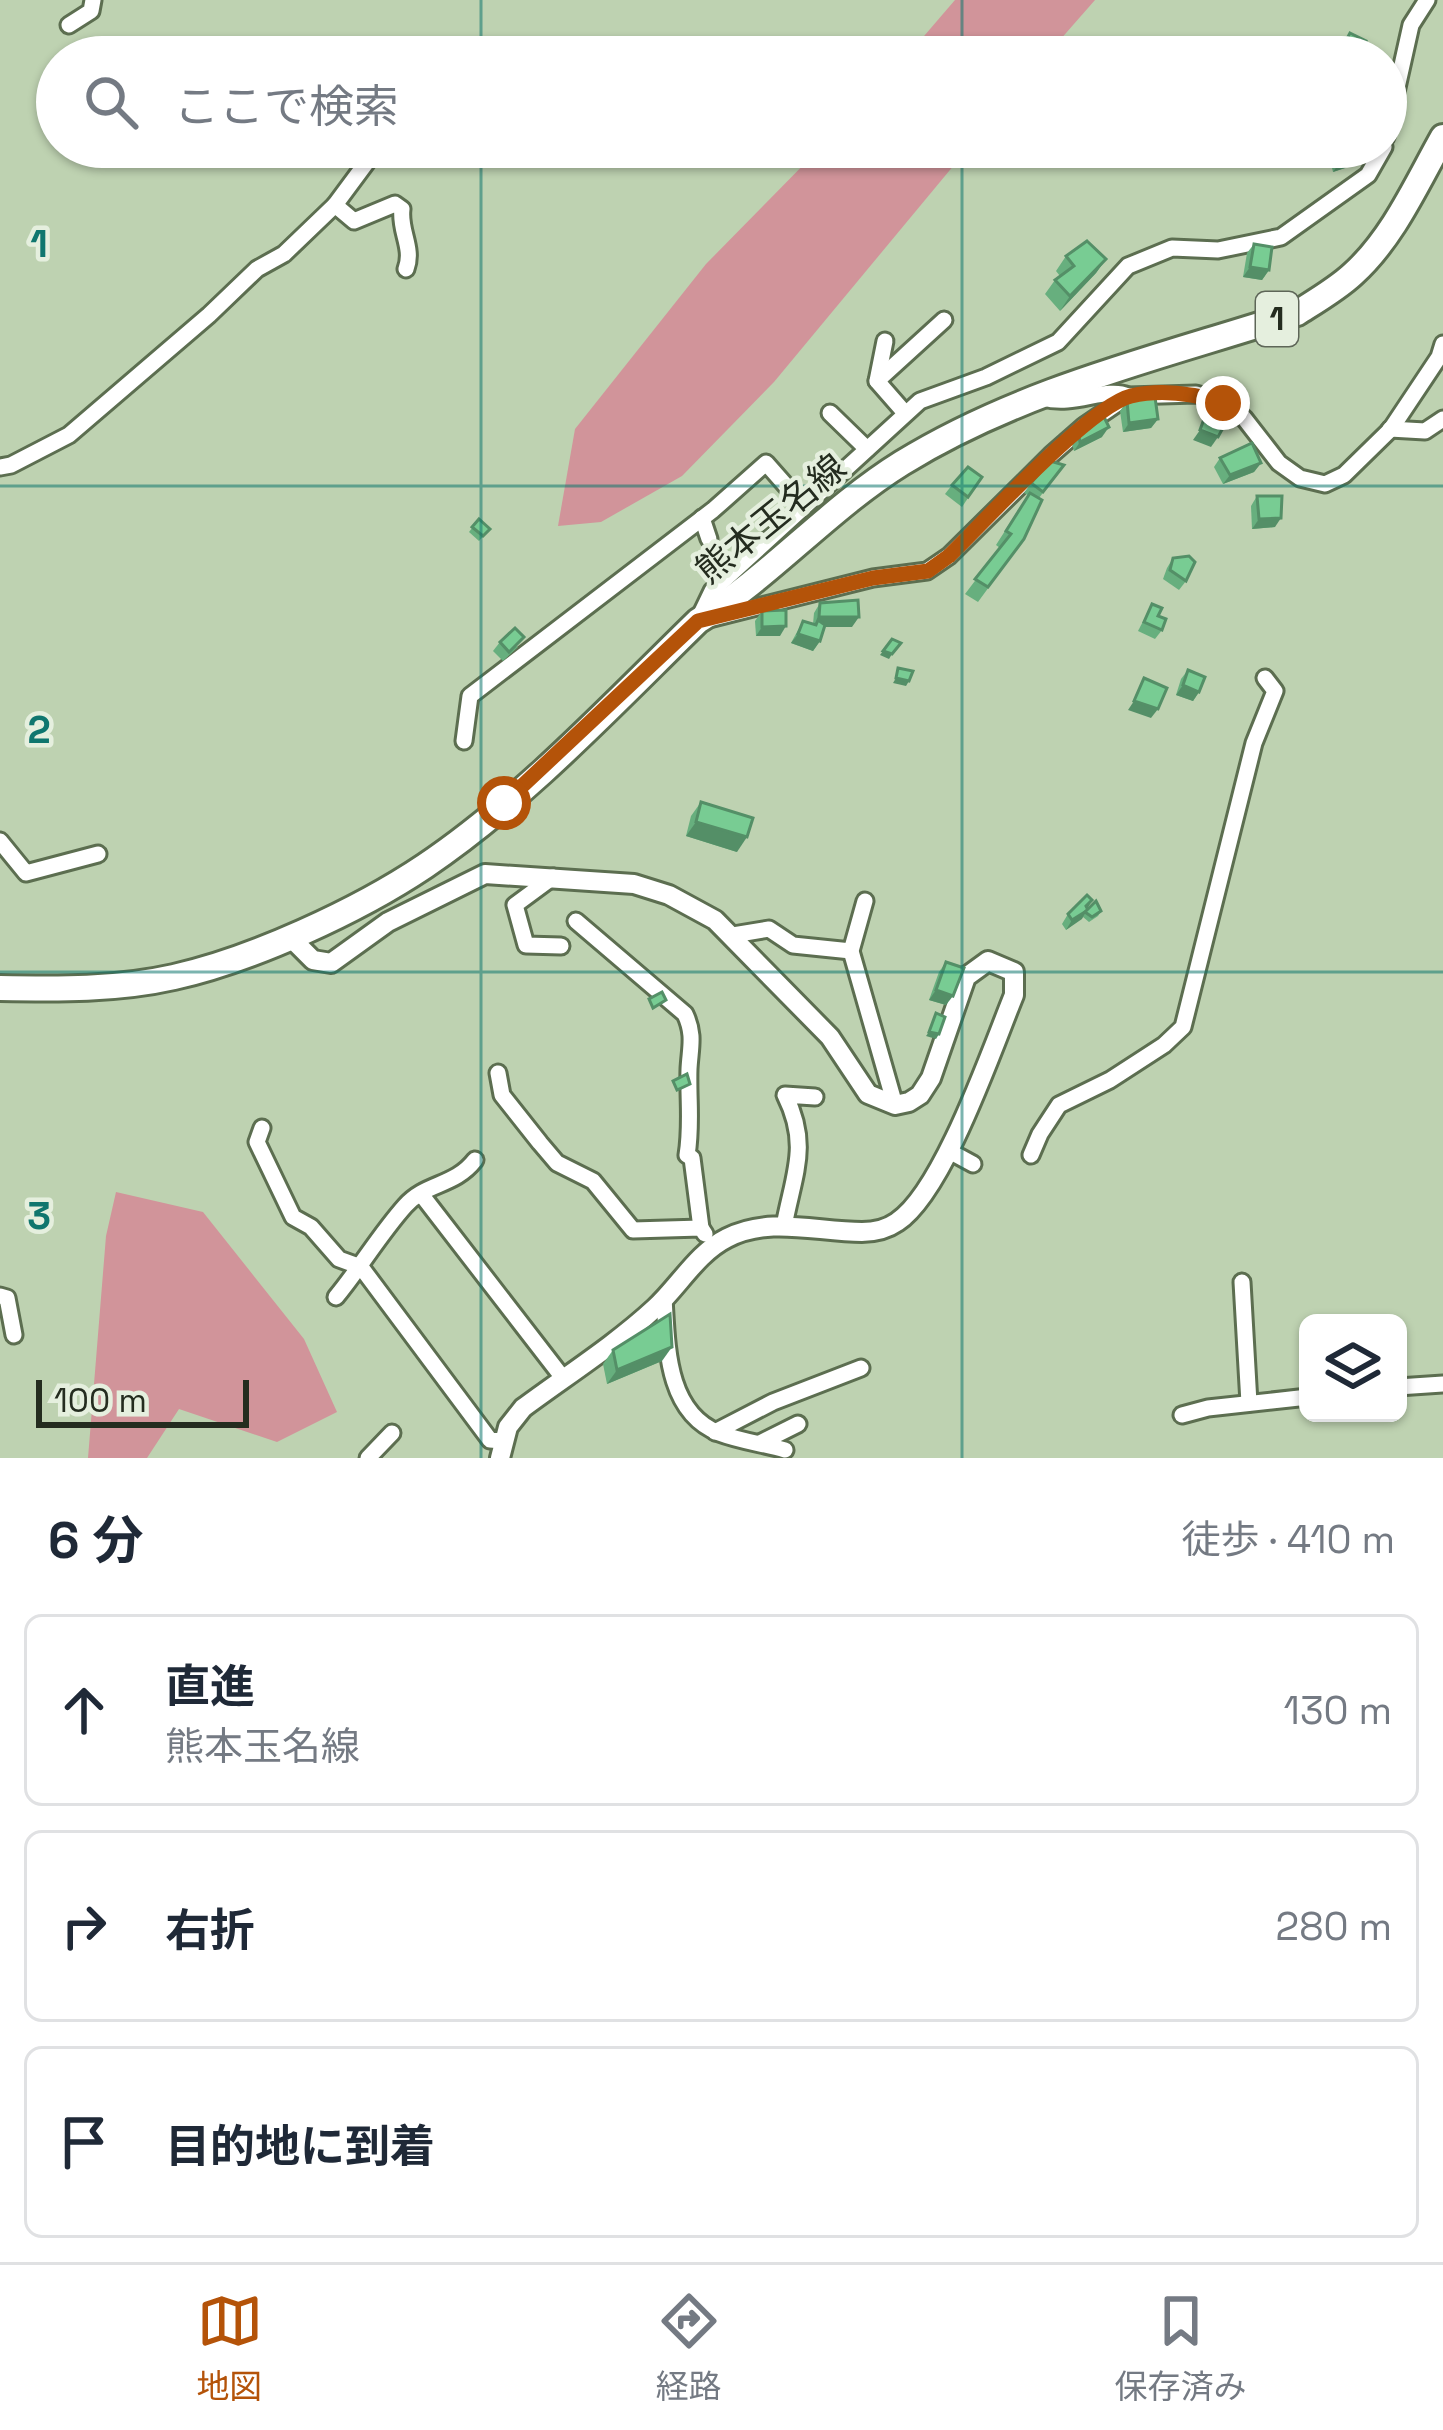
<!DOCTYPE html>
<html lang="ja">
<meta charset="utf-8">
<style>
:root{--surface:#fff;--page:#f2f2f3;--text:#1f2937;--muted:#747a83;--line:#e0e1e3;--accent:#b45309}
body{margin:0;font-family:"Space Grotesk","Noto Sans JP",sans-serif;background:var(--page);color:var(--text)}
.controls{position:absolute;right:36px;bottom:36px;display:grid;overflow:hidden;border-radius:18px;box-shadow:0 3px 9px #0004}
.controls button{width:108px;height:108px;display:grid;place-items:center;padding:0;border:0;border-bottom:3px solid var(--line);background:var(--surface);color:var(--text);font:60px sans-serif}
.scale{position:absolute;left:36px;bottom:30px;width:213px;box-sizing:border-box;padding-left:12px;border:6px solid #242c1f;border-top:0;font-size:33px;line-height:42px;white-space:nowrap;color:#242c1f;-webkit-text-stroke:9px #e5efde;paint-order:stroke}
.stop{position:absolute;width:36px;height:36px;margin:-27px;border:9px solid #b45309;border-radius:50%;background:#fff}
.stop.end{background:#b45309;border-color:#fff;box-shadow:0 3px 12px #0008}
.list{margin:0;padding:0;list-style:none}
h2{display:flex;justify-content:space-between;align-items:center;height:156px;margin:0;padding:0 48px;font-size:51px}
h2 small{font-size:39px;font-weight:400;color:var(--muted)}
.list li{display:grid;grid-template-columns:78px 1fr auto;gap:36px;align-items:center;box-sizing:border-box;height:192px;margin:0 24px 24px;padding:0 24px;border:3px solid var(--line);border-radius:18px}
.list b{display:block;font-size:45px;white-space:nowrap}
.list p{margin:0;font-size:39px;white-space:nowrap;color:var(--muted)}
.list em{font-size:39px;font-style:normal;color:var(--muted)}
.icon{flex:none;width:66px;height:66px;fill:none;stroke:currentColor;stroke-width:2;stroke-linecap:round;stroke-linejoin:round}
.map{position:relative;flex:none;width:1443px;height:1458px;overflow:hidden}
.search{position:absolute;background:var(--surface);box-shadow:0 3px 9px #0004;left:36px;right:36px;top:36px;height:132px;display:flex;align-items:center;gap:30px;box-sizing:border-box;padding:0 42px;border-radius:66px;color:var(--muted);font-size:45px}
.sheet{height:804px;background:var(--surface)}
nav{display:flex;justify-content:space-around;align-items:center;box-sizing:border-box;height:168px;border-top:3px solid var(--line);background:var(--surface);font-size:33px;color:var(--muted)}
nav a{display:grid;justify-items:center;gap:6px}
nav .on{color:var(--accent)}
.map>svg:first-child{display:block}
.green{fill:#d1949a}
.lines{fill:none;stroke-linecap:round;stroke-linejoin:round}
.minor-casing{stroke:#5c6e50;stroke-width:21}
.tertiary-casing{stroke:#5c6e50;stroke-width:24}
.primary-casing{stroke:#5c6e50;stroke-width:30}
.minor{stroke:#fff;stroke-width:15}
.tertiary{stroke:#fff;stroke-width:18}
.primary{stroke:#fff;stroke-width:24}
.wall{fill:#67af7e}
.shaded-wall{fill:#548f67}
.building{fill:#78cc93;stroke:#548f67;stroke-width:3}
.route{stroke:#b45309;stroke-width:15}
.grid{fill:none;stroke:#0f766e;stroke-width:3;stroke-opacity:0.55}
.labels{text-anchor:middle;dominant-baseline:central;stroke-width:9;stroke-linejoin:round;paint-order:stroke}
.shield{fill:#e5efde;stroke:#5e6658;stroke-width:3}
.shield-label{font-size:33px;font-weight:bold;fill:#242c1f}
.street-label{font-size:36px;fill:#242c1f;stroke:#e5efde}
.grid-label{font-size:39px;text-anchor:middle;font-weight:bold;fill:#0f766e;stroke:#e5efde;stroke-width:9;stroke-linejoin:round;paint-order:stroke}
</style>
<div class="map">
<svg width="1443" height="1458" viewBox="0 0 1443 1458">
<rect width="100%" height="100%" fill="#bed2b1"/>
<!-- green -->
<g class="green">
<path d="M955 0H1095L1045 57H906Z"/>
<path d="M821 147H969L774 382 682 476 601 522 558 526 575 429 706 264Z"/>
<path d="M116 1192 203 1212 304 1339 337 1412 277 1442 179 1409 147 1458H88L106 1236Z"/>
</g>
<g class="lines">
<!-- minor casing -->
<g class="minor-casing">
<g id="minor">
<path d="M69 25 91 11 93 0"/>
<path d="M1386 137 1411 25 1427 0"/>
<path d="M335 205 378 147"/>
<path d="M885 341 877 381 905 413"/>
<path d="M877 381 944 320"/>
<path d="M1043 398C1075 407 1106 386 1128 396"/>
<path d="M830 413 867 449"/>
<path d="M1390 429 1425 431 1443 419"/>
<path d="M0 467 11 465 69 435 209 315 257 269 284 254 335 205 354 221 395 204 402 209C399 231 414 248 406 269"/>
<path d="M702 518 709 539"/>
<path d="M699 618 712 591 920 401 986 377 1058 342 1128 266 1172 248 1218 250 1281 237 1368 175 1384 147"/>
<path d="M713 618 873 578 927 571 949 556 1051 455 1084 426 1128 396 1196 394 1223 402 1244 418 1279 463 1300 478 1325 484 1344 475 1391 429 1439 357 1443 344"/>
<path d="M464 741 470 696 713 510 766 463 803 505"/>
<path d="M0 841 26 873 98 854"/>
<path d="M553 877 515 905 526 945 561 946"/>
<path d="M865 901 851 951 895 1105"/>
<path d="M576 921 685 1014C695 1035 690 1048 689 1069 688 1099 692 1125 687 1155L692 1158 701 1228"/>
<path d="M733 935 769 929 793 945 851 951"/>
<path d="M498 1073 502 1095 540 1143 557 1163 593 1181 633 1230 701 1228 705 1234"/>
<path d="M262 1128 257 1142 293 1217 311 1227 339 1259 361 1267 490 1440 503 1441"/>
<path d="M949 1151 973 1164"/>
<path d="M1031 1155 1040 1134 1059 1105 1110 1080 1164 1045 1183 1027 1254 743 1275 691 1265 678"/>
<path d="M421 1194 563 1378"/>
<path d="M784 1226C794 1173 810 1145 785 1095L815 1097"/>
<path d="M1242 1282 1249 1403"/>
<path d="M0 1296 7 1298 14 1335"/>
<path d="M336 1297C360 1268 380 1234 405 1206 426 1182 454 1187 475 1160"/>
<path d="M664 1298C667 1345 666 1412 719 1433 740 1441 764 1444 785 1450"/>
<path d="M1398 1387 1443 1384"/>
<path d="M1182 1415 1208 1408 1308 1397"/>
<path d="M715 1432 773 1402 861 1368"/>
<path d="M760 1443 798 1424"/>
<path d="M368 1458 392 1433"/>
</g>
</g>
<!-- tertiary casing -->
<g class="tertiary-casing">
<path id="tertiary" d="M289 936 313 960 331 963 388 922 485 874 634 884 669 895 715 920 830 1037 868 1094 895 1105 909 1102 920 1095 931 1078 966 977 988 961 1014 972V995C992 1049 943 1192 897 1222 887 1229 874 1232 862 1232 816 1232 770 1216 727 1238 697 1253 679 1286 655 1308 615 1345 566 1376 523 1408L508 1427 500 1458"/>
</g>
<!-- primary casing -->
<g class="primary-casing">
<path id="primary" d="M0 988C58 989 117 990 174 977 251 960 358 911 425 866 523 800 613 704 698 621 770 577 828 509 902 463 1024 388 1162 357 1297 313 1316 301 1337 289 1353 274 1393 238 1417 183 1443 137"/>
</g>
<!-- minor -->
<use href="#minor" class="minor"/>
<!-- tertiary -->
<use href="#tertiary" class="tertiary"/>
<!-- primary -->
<use href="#primary" class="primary"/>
</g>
<!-- wall -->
<g class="wall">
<path d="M1350 33 1366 41 1358 57 1337 55Z"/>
<path d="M1327 147H1371L1368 151 1351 155 1345 168 1333 172Z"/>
<path d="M1254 244 1269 270 1262 280 1243 277 1247 253Z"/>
<path d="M1066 256 1106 259 1096 273 1060 311 1045 294 1055 280 1060 276 1056 271Z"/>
<path d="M1127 401 1158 419 1151 428 1123 432 1120 411Z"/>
<path d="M1078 431 1102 437 1074 451 1071 441Z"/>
<path d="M1220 458 1261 463 1254 472 1223 484 1214 467Z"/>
<path d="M1064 465 1039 498 1024 539 978 602 965 594 1000 548 996 545 1028 495 1024 493 1031 483Z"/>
<path d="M982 477 962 507 945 494 952 485Z"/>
<path d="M1257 496 1275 527 1252 529 1251 506Z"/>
<path d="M479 519 490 529 479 541 469 532Z"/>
<path d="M1173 558 1186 581 1179 590 1163 579 1167 568Z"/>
<path d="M820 603 852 627H825L820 641 813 651 791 643 803 621 813 624 814 613Z"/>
<path d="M1152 604 1162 630 1155 639 1138 631Z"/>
<path d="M762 611 780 636H756L755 621Z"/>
<path d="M500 642 518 647 503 661 493 651Z"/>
<path d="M1188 670 1199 692 1193 701 1176 695 1181 679Z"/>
<path d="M701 802 737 852 686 836 691 816Z"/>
<path d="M1092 900 1087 907 1101 911 1098 916 1089 922 1083 917 1066 930 1062 924 1068 914Z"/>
<path d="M946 962V1005L929 1000 939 972Z"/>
<path d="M613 1350 662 1361 607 1384 603 1364Z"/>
</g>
<!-- shaded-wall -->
<g class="shaded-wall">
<path d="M1353 147H1371L1368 151 1347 156Z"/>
<path d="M1352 159 1345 168 1333 172 1340 162Z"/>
<path d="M1106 259 1096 273 1060 311 1070 296Z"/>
<path d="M1250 267 1269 270 1262 280 1243 277Z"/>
<path d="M1158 419 1151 428 1123 432 1129 423Z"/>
<path d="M1109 427 1102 437 1074 451 1080 442Z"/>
<path d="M1200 430 1218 437 1211 447 1193 440Z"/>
<path d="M1261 463 1254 472 1223 484 1230 475Z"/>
<path d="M1281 518 1275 527 1252 529 1259 519Z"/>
<path d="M819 617H859L852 627H815L818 620 813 627Z"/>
<path d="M786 626 780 636H756L762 627Z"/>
<path d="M798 634 820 641 813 651 791 643Z"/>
<path d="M883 651 892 654 889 659 880 655Z"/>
<path d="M896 678 909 681 906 686 893 683Z"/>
<path d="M1183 685 1199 692 1193 701 1176 695Z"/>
<path d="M1134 701 1158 709 1151 718 1128 710Z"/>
<path d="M696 822 747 837 737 852 686 836Z"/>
<path d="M1092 900 1082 919 1066 930 1072 920Z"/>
<path d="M936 990 953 996 946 1005 929 1000Z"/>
<path d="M929 1032 939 1034 936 1039 926 1036Z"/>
<path d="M672 1347 662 1361 607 1384 617 1370Z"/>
</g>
<!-- building -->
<g class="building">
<path d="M1350 33 1366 41 1360 54 1343 46Z"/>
<path d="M1386 87 1396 92 1386 111Z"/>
<path d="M1336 147H1349L1352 159 1340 162Z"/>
<path d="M1087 241 1106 259 1070 296 1055 280 1074 266 1066 256Z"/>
<path d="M1254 244 1272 247 1269 270 1250 267Z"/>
<path d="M1155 397 1158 419 1129 423 1127 401Z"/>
<path d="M1208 408 1229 417 1218 437 1200 430Z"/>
<path d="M1102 413 1109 427 1080 442 1078 431Z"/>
<path d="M1252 443 1261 463 1230 475 1220 458Z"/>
<path d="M1050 461 1064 465 1043 492 1031 483Z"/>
<path d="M968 467 982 477 968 497 952 485Z"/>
<path d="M1030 493 1042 500 1024 539 988 587 975 579 1011 534 1006 531Z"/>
<path d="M1257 496H1282L1281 518 1259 519Z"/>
<path d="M479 519 490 529 483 536 472 527Z"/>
<path d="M1189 556 1195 562 1186 581 1170 570 1173 558Z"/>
<path d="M858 600 859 617H819L820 603Z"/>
<path d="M1152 604 1162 608 1158 616 1166 619 1162 630 1144 622Z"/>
<path d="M786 610V626L762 627V611Z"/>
<path d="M818 620 825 625 820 641 798 634 803 621 816 625Z"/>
<path d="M515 628 524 637 509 652 500 642Z"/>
<path d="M892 639 901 643 892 654 883 651Z"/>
<path d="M898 668 913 671 909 681 896 678Z"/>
<path d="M1188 670 1205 677 1199 692 1183 685Z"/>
<path d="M1144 678 1167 688 1158 709 1134 701Z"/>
<path d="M701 802 753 818 747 837 696 822Z"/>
<path d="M1087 895 1092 900 1086 906 1088 910 1072 920 1068 914Z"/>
<path d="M1096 901 1101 911 1092 917 1085 912Z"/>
<path d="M946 962 964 968 953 996 936 990Z"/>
<path d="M662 992 666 1000 653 1008 649 999Z"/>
<path d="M936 1013 945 1017 939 1034 929 1032Z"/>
<path d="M687 1074 690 1084 677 1090 673 1081Z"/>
<path d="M670 1314 672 1347 617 1370 613 1350Z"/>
</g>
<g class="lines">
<!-- route -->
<path class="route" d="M504 803 698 621 873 578 928 571 949 556C984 522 1090 406 1131 396 1161 389 1195 394 1223 403"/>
</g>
<!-- grid -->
<path class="grid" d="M481 0V57M962 0V57M481 147V1458M962 147V1458M0 486H1443M0 972H1443"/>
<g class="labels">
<!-- shield labels -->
<rect class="shield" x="1256" y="292" width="42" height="54" rx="9"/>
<g class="shield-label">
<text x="1277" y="319">1</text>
</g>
<!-- street labels -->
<g class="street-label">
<text transform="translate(771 519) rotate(-39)">熊本玉名線</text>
</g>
</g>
<g class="grid-label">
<text x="39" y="257">1</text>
<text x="39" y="743">2</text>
<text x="39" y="1229">3</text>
</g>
</svg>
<div class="controls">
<button><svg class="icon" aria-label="layers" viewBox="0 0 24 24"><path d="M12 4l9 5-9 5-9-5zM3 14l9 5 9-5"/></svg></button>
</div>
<div class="scale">100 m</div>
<div class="stop" style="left:504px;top:803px"></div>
<div class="stop end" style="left:1223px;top:403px"></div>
<div class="search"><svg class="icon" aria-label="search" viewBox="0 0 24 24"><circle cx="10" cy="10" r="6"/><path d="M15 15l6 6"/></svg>ここで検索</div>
</div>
<section class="sheet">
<h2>6 分<small>徒歩 · 410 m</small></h2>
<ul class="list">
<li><svg class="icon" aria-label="ahead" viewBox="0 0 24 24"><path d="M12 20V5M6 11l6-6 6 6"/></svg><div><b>直進</b><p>熊本玉名線</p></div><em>130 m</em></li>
<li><svg class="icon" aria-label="right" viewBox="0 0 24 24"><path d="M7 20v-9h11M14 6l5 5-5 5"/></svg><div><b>右折</b></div><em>280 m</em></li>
<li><svg class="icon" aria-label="arrive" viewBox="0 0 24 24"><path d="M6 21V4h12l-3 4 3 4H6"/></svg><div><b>目的地に到着</b></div></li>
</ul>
</section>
<nav>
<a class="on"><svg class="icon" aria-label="map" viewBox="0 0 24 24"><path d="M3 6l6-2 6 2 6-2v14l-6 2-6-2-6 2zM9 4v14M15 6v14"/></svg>地図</a>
<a><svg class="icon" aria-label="directions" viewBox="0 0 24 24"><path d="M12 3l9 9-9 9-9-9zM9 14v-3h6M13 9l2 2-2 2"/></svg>経路</a>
<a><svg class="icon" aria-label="saved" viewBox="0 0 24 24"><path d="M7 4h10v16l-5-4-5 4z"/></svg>保存済み</a>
</nav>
